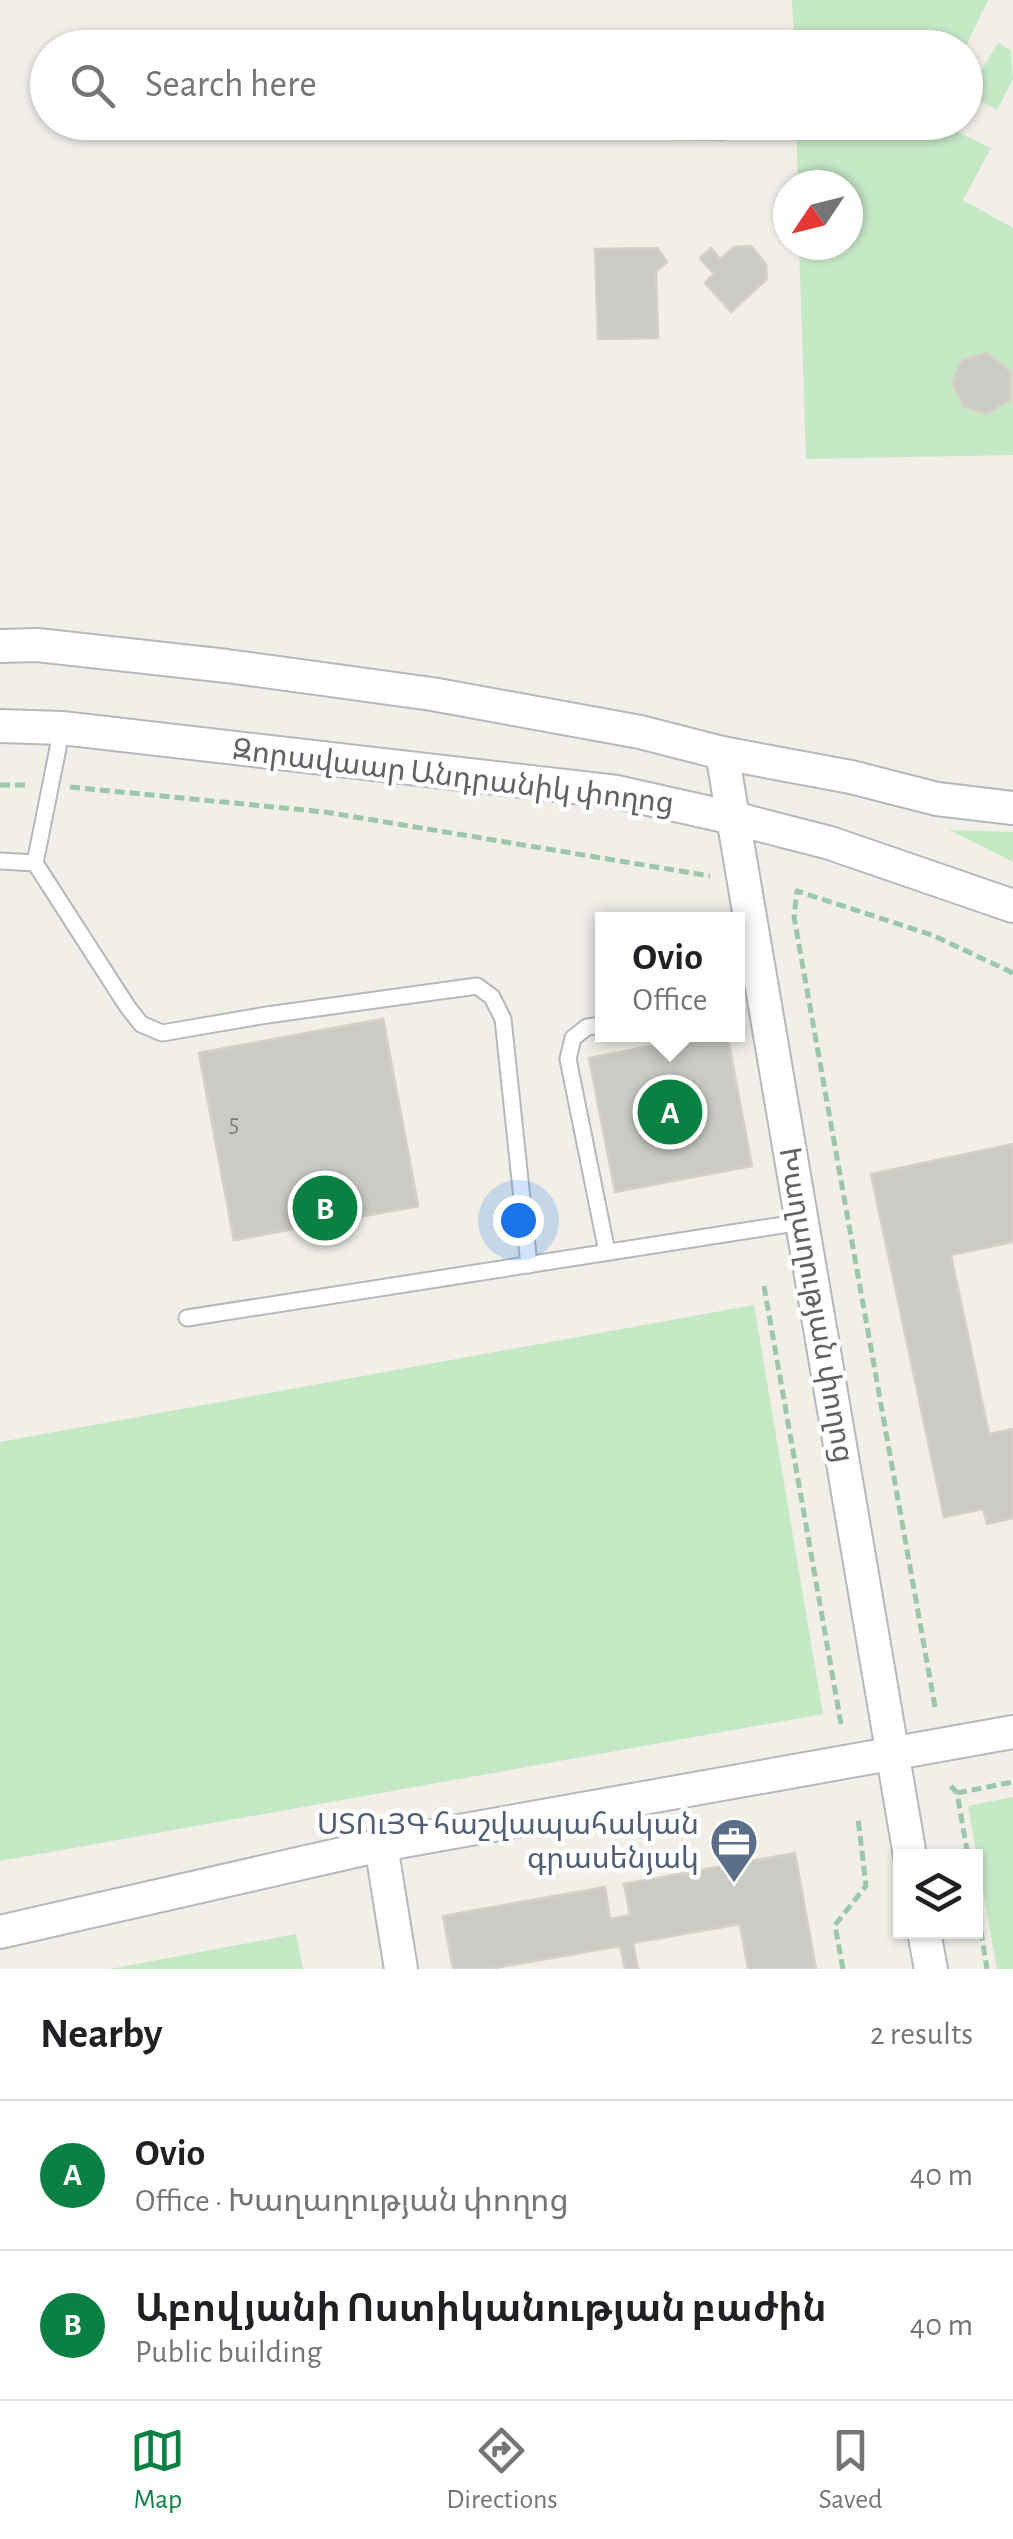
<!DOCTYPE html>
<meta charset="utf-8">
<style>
:root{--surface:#fff;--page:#f2f2f2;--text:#202124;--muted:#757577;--line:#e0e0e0;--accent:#0b8043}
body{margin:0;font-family:"Alegreya Sans","Noto Sans Armenian",sans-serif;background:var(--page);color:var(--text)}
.controls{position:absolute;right:30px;bottom:30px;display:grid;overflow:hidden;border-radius:0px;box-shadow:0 2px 8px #0004}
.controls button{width:90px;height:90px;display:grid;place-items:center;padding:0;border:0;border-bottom:2px solid var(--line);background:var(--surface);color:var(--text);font:50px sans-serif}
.compass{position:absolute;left:773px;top:170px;width:90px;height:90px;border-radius:50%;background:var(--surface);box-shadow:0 2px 8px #0004;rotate:235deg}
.you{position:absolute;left:518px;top:1220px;width:35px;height:35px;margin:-25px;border:8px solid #fff;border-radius:50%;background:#1a73e8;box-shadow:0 0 0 15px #1a73e833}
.badge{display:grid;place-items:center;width:65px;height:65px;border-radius:50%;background:var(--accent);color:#fff;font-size:32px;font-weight:700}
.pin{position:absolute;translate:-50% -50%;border:5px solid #fff;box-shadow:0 2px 10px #0006}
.popup{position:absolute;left:595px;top:912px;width:150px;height:130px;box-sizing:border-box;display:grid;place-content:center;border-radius:0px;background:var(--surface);filter:drop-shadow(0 2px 8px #0005);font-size:32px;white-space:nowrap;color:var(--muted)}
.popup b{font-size:38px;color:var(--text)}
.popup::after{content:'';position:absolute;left:50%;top:100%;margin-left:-20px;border:20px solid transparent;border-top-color:var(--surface)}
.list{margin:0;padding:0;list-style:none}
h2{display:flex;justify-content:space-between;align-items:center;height:130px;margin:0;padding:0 40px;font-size:42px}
h2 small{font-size:32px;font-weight:400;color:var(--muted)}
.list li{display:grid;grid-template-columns:65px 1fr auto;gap:30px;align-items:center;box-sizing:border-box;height:150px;padding:0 40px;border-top:2px solid var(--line)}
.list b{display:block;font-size:38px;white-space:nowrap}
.list p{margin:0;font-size:32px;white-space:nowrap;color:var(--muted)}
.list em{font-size:32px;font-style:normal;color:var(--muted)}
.icon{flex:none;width:55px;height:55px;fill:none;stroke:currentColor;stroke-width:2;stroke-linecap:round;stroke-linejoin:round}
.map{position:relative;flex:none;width:1013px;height:1969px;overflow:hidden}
.search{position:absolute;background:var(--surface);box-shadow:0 2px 8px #0004;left:30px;right:30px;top:30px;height:110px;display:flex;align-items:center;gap:25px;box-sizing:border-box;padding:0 35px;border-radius:55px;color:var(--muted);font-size:38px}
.sheet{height:430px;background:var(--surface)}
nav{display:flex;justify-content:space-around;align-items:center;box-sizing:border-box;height:140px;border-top:2px solid var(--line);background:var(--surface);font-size:28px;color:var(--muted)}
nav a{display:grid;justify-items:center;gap:5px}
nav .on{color:var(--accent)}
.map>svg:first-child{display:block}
.green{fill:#c5e8c5}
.building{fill:#cccac5;stroke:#d6d1c6;stroke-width:2.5;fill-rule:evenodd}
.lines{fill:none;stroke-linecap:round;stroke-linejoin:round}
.service-casing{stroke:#b5b8bc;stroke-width:19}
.minor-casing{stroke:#b5b8bc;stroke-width:36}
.path{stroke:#9cc7a9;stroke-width:5;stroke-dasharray:10 5;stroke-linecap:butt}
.service{stroke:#fff;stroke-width:15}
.minor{stroke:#fff;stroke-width:32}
.labels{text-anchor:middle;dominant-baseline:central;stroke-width:9;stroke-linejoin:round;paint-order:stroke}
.number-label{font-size:25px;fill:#7a7d7f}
.street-label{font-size:30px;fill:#5f6368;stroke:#fff}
.service-label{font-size:30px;fill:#4e5e75;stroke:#fff;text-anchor:end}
</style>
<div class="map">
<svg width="1013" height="1969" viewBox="0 0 1013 1969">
<rect width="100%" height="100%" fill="#f1efe8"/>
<!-- green -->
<g class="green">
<path d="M792 0H988L965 48 794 47Z"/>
<path d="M998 43 1011 50 1013 79 997 110 967 94Z"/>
<path d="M796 123H939L991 148 963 200 1013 228V455L806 459 799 245H848V185H798Z"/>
<path d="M949 830 1013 832V862Z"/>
<path d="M754 1305 823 1714 0 1861V1442Z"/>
<path d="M1013 1797V1969H997L968 1806Z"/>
<path d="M296 1934 303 1969H110Z"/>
</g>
<!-- building -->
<g class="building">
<path d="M638 122H724V140L638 138Z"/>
<path d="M751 246 766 264 767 279 731 312 705 283 714 274 700 258 711 248 720 259 734 247Z"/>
<path d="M657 248 667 262 656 272 658 338 598 339 595 249Z"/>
<path d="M987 353 1011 372 1010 400 986 414 964 407 952 382 962 360Z"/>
<path d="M383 1019 418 1206 234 1240 199 1053ZM351 1066 369 1161 266 1180 248 1085Z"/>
<path d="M383 1019 418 1206 234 1240 199 1053Z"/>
<path d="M713 1034H727L752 1166 615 1192 589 1058Z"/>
<path d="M1013 1144V1242L951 1255 989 1434 1013 1429V1518L987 1524 983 1509 944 1517 871 1174Z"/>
<path d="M795 1853 816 1969H748L740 1924 633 1943 638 1969H625L620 1946 489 1969H453L443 1916 605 1887 610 1919 630 1915 624 1884Z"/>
</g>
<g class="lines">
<!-- service casing -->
<g class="service-casing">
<g id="service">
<path d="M0 861 35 863 62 728"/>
<path d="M35 863 127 1006 141 1024 162 1033 267 1015 477 986 492 997 503 1019 529 1265"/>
<path d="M602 1025 587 1027 573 1038 568 1059 607 1252"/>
<path d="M187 1318 802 1222"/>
</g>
</g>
<!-- minor casing -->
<g class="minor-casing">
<g id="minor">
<path d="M0 646 37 645 227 666 432 694 640 732 722 753 851 777 937 799 1013 808"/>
<path d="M0 726 62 728 617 792 733 818 830 843 1013 906"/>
<path d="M722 753 910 1856"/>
<path d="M381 1845 401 1969"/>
<path d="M0 1932 381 1845 1013 1732"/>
<path d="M924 1932 931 1969"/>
</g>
</g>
<!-- path -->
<g class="path">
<path d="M0 785H29"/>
<path d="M70 787 325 812 710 876"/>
<path d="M764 1286 841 1724"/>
<path d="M935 1707 794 917 797 891 932 935 1013 973"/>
<path d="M951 1786 957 1793 968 1856"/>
<path d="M957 1793 1013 1782"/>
<path d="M976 1901 987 1969"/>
<path d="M843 1969 835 1925 866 1886 858 1818"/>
</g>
<!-- service -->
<use href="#service" class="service"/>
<!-- minor -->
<use href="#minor" class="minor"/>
</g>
<!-- icons -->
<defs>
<g id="office-pin" transform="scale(2.5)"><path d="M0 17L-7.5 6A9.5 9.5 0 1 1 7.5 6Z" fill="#5c6f8a" stroke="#fff"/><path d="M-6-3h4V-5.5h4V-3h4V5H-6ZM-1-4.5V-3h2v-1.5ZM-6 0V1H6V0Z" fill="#fff"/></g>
</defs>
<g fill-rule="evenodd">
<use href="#office-pin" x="734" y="1842"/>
</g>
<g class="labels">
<!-- number labels -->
<g class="number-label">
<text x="234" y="1123">5</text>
</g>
<!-- street labels -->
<g class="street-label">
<text transform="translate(453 777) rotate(7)">Զորավաար Անդրանիկ փողոց</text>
<text transform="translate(816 1305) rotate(80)">Խաղաղության փողոց</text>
</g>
<!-- service labels -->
<g class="service-label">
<text x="699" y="1825">ՍՏՈւՅԳ հաշվապահական<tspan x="699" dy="34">գրասենյակ</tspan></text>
</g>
</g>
</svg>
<div class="controls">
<button><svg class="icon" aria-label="layers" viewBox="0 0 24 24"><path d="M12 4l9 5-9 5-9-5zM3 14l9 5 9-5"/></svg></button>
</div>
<svg class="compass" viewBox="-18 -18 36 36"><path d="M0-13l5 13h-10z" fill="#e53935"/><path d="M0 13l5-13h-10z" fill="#757577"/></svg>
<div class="you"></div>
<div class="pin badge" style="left:670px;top:1112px">A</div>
<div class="popup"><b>Ovio</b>Office</div>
<div class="pin badge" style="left:325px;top:1208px">B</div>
<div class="search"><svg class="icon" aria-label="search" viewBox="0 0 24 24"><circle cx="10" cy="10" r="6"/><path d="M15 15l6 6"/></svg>Search here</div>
</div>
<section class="sheet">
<h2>Nearby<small>2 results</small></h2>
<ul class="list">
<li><span class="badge">A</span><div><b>Ovio</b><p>Office · Խաղաղության փողոց</p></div><em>40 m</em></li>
<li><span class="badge">B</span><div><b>Աբովյանի Ոստիկանության բաժին</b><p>Public building</p></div><em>40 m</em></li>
</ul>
</section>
<nav>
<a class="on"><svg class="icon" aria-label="map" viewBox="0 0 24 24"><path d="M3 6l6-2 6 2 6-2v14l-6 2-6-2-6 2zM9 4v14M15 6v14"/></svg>Map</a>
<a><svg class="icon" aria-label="directions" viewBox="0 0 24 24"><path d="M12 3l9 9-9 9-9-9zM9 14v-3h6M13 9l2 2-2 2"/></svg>Directions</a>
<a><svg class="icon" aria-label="saved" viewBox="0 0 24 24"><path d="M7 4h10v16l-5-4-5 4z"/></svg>Saved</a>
</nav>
